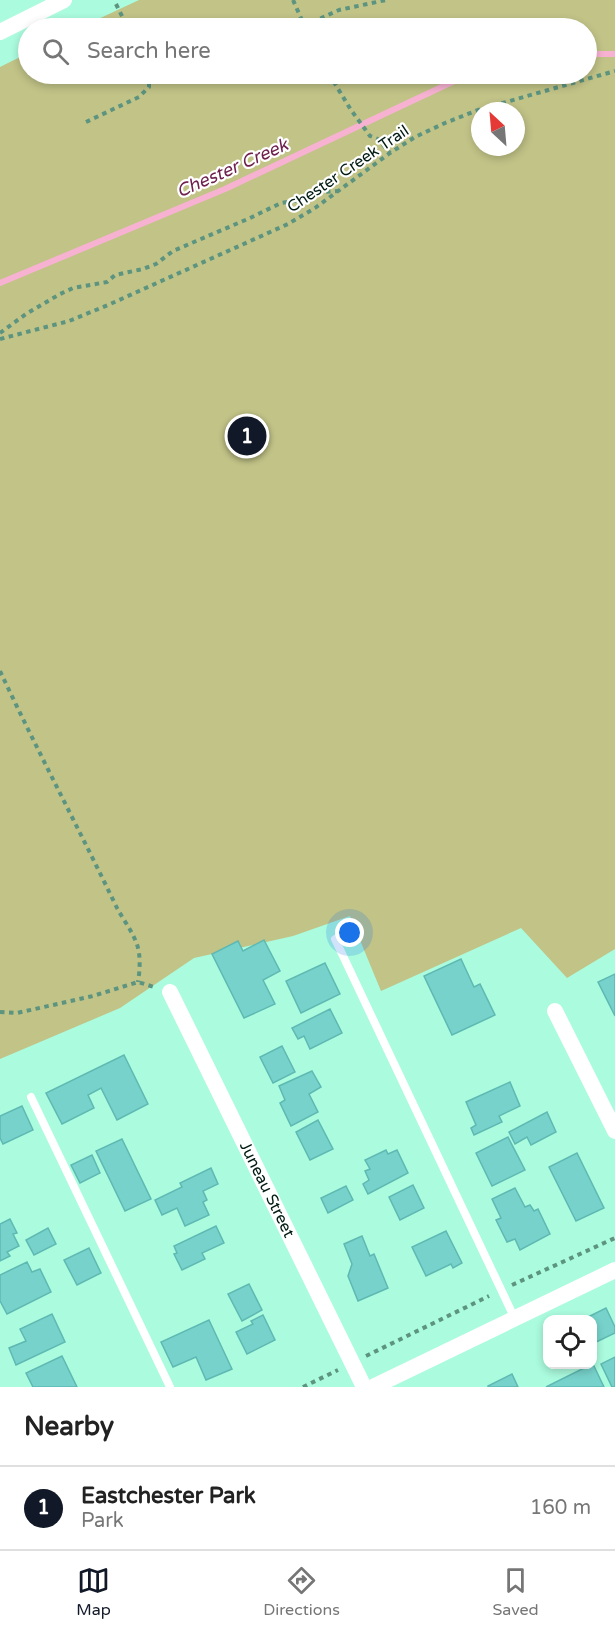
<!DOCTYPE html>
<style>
:root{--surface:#fff;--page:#f2f2f2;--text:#222;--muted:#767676;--line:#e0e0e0;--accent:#111827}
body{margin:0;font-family:"Varela Round",sans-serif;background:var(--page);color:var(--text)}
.controls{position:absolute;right:18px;bottom:18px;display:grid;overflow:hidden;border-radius:12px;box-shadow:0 3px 9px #0003}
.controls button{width:54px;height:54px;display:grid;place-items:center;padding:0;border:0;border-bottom:2px solid var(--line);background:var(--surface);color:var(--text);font:30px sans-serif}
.compass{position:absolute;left:471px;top:102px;width:54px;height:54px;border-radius:50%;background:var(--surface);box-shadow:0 3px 9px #0003;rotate:334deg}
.you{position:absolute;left:350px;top:933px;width:21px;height:21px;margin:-15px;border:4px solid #fff;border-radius:50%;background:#1a73e8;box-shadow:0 0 0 9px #1a73e833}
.badge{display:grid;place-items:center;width:39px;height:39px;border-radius:50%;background:var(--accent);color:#fff;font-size:20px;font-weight:700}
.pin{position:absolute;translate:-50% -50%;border:3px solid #fff;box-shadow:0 2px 6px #0006}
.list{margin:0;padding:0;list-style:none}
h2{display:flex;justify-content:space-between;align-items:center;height:78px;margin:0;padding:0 24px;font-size:26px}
h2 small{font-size:20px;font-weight:400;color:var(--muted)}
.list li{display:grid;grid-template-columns:39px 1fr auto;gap:18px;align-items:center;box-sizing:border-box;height:84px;padding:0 24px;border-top:2px solid var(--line)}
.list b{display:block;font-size:22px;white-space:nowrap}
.list p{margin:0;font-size:20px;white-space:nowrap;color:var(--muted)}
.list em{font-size:20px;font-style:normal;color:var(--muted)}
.icon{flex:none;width:33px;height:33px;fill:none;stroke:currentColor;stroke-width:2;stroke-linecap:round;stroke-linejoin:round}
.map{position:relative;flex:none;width:615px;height:1387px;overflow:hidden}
.search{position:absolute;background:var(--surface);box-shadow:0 3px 9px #0003;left:18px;right:18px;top:18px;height:66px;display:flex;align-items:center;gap:15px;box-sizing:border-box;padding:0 21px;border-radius:33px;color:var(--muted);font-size:22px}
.sheet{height:162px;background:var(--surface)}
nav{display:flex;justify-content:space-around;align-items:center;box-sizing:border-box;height:84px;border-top:2px solid var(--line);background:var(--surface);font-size:16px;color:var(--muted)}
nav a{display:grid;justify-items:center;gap:3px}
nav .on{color:var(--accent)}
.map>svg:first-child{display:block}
.green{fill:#c1c387;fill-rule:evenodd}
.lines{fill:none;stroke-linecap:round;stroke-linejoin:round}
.stream{stroke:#f7b2d2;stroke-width:6}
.building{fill:#77d2cb;stroke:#5db9b2;stroke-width:1.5}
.path{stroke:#5c9480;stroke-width:4;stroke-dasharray:4.5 4.5;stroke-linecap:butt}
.service{stroke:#fff;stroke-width:8}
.minor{stroke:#fff;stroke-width:16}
.labels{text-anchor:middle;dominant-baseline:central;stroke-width:4.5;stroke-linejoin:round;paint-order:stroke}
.street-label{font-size:16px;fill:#001b12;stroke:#fff}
.water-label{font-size:18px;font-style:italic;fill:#6f214d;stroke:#fff}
</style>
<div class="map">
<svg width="615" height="1387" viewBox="0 0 615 1387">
<rect width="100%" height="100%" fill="#abfbde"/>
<!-- green -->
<path class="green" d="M139 0H615V949L567 978 521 928 381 991 350 916 293 936 194 958 120 1008 0 1059V67L28 53V74H586V28H79ZM480 111H516V147H480Z"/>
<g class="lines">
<!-- stream -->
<g class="stream">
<path d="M586 54H615"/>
<path d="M0 283 225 189 465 76 474 74"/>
</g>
</g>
<!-- building -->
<g class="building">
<path d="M264 940 280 971 263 980 275 1004 244 1018 212 954 238 941 243 951Z"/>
<path d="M461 959 474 987 480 984 495 1015 452 1035 424 976Z"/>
<path d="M325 963 340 994 301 1013 286 981Z"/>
<path d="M615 974V1016L598 982Z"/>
<path d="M330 1009 342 1033 310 1049 304 1036 298 1039 292 1028Z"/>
<path d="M282 1046 295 1072 273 1083 260 1057Z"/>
<path d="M124 1055 148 1104 117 1120 101 1088 88 1095 94 1108 62 1124 46 1093Z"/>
<path d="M312 1071 321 1087 309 1094 318 1112 291 1126 280 1103 285 1100 279 1086Z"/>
<path d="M510 1082 520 1106 499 1116 502 1122 474 1135 471 1128 476 1125 466 1102Z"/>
<path d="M22 1106 33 1130 3 1144 0 1138V1116Z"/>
<path d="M547 1112 556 1132 531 1145 527 1137 515 1144 509 1132Z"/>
<path d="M318 1120 333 1149 310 1160 296 1132Z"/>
<path d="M508 1137 525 1170 492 1186 476 1153Z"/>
<path d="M122 1139 151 1199 125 1211 96 1151Z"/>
<path d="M386 1150 388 1154 397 1150 408 1173 368 1194 363 1184 369 1180 365 1171 370 1169 365 1160Z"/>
<path d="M577 1153 604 1208 576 1221 549 1167Z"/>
<path d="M92 1155 100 1173 80 1183 71 1165Z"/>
<path d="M211 1168 218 1184 203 1191 207 1200 203 1202 209 1215 185 1226 177 1208 162 1215 155 1200 182 1187 180 1183Z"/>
<path d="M413 1185 424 1208 400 1220 389 1197Z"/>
<path d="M346 1186 353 1200 328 1213 321 1198Z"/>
<path d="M515 1188 525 1207 530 1205 534 1211 538 1209 550 1234 520 1250 515 1239 507 1242 496 1220 501 1218 492 1199Z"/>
<path d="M10 1219 17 1233 13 1234 19 1246 7 1252 10 1256 0 1261V1224Z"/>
<path d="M216 1226 224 1243 202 1253 205 1259 182 1270 174 1254 177 1253 174 1246Z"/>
<path d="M48 1228 56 1244 34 1255 26 1240Z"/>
<path d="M446 1231 462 1263 453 1268 451 1264 426 1276 412 1247Z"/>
<path d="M362 1236 370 1256 374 1254 388 1288 358 1301 348 1276 352 1264 344 1244Z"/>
<path d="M89 1248 101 1273 77 1285 64 1260Z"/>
<path d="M27 1262 32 1272 40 1269 51 1292 7 1314 0 1301V1275Z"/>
<path d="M249 1284 262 1310 242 1321 228 1294Z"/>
<path d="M606 1308 615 1327V1333L592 1344V1320H582Z"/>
<path d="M52 1314 65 1342 16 1365 9 1348 26 1341 20 1329Z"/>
<path d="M263 1315 275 1340 247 1354 236 1332 253 1324 251 1321Z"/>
<path d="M209 1320 232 1369 206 1380 196 1357 173 1367 161 1342Z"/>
<path d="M62 1356 77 1387H33L26 1373Z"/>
<path d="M615 1357V1387H612L601 1364Z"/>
<path d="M593 1364 604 1387H546L592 1364Z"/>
<path d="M512 1374 518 1387H488V1386Z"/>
</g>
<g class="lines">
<!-- path -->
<g class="path">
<path d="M293 0 305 27"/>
<path d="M116 4 128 28"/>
<path d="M304 26 339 10 386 0"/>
<path d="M329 74 351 110 370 136 378 139 390 153"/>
<path d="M86 122 139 97 149 87V74"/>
<path d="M0 333 26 314 60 294 73 288 107 282 115 275 143 269 156 264 173 251 250 218 281 203 307 199 324 192 337 191"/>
<path d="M0 339 69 321 108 305 288 224 315 208 390 153 415 137 445 123 478 110 615 71"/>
<path d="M0 671C37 750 78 827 116 906 122 918 131 929 136 942 141 953 140 970 138 982"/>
<path d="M0 1012 17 1013 93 996 138 982 154 987"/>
<path d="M512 1285 615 1238"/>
<path d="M366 1356 489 1296"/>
<path d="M303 1387 338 1370"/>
</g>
<!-- service -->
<g class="service">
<path d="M335 939 515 1319"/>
<path d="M31 1097 170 1387"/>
</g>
<!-- minor -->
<g class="minor">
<path d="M0 32 64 0"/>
<path id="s1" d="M170 992 364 1387"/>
<path d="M555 1011 615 1131"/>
<path d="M373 1387 615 1270"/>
</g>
</g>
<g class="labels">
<!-- street labels -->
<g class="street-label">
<text transform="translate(348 169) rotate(-34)">Chester Creek Trail</text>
<text stroke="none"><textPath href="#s1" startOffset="220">Juneau Street</textPath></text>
</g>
<!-- water labels -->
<g class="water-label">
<text transform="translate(232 168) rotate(-24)">Chester Creek</text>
</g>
</g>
</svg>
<div class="controls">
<button><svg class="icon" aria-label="locate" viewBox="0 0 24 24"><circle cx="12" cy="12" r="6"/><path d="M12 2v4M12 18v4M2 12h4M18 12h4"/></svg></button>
</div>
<svg class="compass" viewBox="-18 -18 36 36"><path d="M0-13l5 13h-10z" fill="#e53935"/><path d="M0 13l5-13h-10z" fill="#767676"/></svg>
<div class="you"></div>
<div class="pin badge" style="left:247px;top:436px">1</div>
<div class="search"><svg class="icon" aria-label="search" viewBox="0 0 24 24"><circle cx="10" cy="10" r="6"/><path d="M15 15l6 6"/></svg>Search here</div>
</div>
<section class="sheet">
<h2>Nearby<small></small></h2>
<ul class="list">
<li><span class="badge">1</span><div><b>Eastchester Park</b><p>Park</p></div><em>160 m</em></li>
</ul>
</section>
<nav>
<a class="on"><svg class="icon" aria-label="map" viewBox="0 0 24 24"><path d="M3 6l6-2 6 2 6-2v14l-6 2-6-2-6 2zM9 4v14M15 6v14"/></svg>Map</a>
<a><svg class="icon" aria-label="directions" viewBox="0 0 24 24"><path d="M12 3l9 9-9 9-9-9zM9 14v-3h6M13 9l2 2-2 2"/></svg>Directions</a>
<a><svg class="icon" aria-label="saved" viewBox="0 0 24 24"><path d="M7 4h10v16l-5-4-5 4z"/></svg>Saved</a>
</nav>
